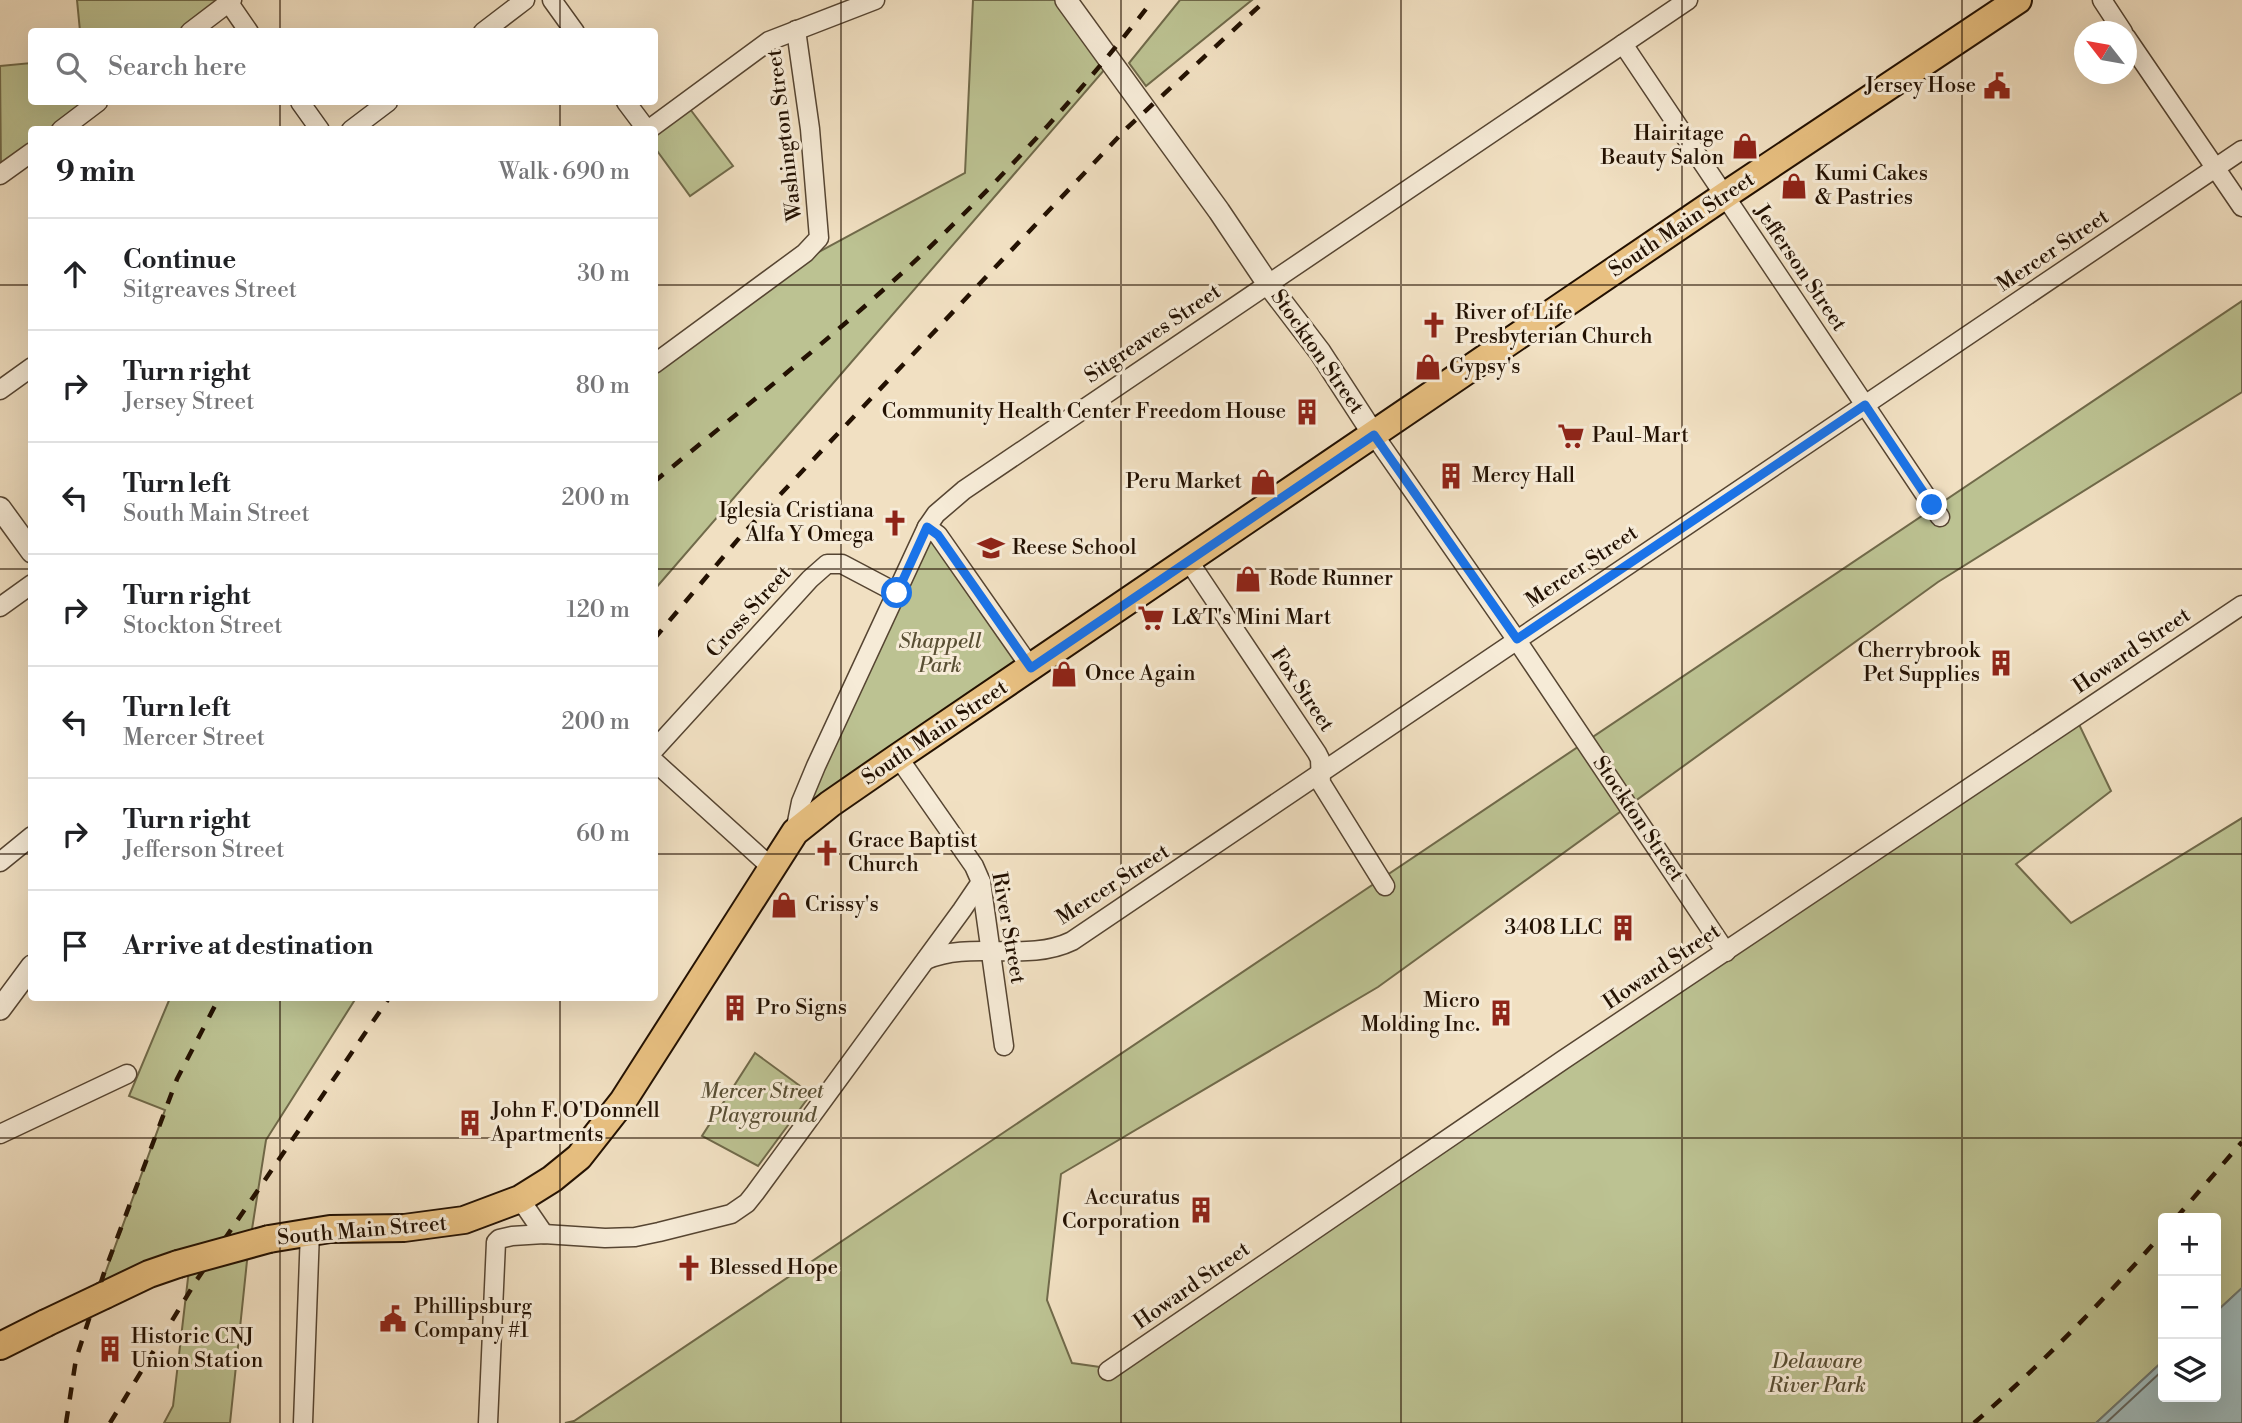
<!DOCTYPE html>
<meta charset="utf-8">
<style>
:root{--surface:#fff;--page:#f2f2f2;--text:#202124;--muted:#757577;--line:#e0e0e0}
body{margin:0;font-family:"Libre Bodoni",serif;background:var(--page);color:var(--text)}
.controls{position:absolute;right:21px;bottom:21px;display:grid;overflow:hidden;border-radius:7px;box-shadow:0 7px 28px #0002}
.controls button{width:63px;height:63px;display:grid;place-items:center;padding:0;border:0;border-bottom:2px solid var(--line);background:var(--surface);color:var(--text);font:35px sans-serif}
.compass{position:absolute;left:2074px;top:21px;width:63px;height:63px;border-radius:50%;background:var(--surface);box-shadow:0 7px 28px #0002;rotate:301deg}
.stop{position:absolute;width:21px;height:21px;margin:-16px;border:5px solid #1a73e8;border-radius:50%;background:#fff}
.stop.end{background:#1a73e8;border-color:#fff;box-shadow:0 2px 7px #0008}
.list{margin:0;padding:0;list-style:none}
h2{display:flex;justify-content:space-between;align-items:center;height:91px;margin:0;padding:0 28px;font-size:30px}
h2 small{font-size:23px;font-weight:400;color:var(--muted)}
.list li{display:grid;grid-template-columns:46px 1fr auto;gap:21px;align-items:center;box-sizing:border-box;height:112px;padding:0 28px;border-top:2px solid var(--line)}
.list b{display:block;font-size:26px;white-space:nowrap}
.list p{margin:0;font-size:23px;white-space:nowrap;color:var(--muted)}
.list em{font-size:23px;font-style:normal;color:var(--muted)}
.icon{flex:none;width:38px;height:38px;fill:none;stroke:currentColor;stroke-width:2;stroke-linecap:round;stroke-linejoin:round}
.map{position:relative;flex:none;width:2242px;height:1423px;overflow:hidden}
.search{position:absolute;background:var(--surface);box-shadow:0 7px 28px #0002;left:28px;top:28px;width:630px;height:77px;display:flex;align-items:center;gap:18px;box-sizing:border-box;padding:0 24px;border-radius:7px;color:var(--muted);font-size:26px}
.panel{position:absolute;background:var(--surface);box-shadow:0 7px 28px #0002;left:28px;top:126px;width:630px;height:875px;border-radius:7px}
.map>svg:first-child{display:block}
.green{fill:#bcc292;stroke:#706a4a;stroke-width:2}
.water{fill:#9fbbbd;stroke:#6d7772;stroke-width:2}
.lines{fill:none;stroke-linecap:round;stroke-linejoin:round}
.shore{stroke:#616660;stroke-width:2}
.minor-casing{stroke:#564532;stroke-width:21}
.tertiary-casing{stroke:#564532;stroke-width:24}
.primary-casing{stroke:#231102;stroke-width:30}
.minor{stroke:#f6ebd7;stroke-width:18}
.tertiary{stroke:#f6ebd7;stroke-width:21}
.primary{stroke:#e8c081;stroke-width:26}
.rail{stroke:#231102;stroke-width:4.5;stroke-dasharray:12 12;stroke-linecap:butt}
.primary-bridge-casing{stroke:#231102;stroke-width:30;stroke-linecap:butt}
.primary-bridge{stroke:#e8c081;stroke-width:26}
.route{stroke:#1a73e8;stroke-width:9}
.grid{fill:none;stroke:#231102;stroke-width:2;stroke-opacity:0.55}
.labels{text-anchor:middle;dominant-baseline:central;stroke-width:6;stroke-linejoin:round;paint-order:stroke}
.poi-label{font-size:21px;fill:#231102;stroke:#f6ebd7;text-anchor:start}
.street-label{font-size:21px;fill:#231102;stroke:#f6ebd7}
.park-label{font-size:21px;font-style:italic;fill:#594f34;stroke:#f6ebd7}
</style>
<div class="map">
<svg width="2242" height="1423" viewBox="0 0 2242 1423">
<rect width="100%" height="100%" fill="#f1e0c2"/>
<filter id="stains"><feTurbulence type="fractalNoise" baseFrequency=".00286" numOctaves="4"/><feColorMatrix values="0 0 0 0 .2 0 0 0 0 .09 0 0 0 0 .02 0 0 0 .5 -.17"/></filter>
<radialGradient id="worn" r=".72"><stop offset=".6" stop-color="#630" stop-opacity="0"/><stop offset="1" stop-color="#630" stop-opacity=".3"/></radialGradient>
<!-- green -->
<g class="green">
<path d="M77 0H230L188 32 80 31Z"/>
<path d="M973 0H1067L1112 61 655 589V369L804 260 965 173Z"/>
<path d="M1180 0H1252L1146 86 1129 63Z"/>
<path d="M31 63 32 102H95L58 129 32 130 31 149 1 172 0 66Z"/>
<path d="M690 109 733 166 690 196 655 148 654 137Z"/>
<path d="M2242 301V392L1938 582 1378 987 1061 1174 1047 1300 1072 1363 1121 1370 2075 716 2111 791 2016 864 2071 923 2242 818V1288L2216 1312V1218H2163V1361L2096 1423H565L574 1421Z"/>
<path d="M927 527 1031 668 795 832Z"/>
<path d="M170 998H356L266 1140 247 1261 230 1423H164L173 1406 190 1261 98 1293 165 1110 129 1096Z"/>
<path d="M755 1053 811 1094 758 1166 702 1136Z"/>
</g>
<!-- water -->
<path class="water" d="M2242 1288V1423H2096L2163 1361V1397H2216V1312Z"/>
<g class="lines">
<!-- shore -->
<path class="shore" d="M2106 1423 2163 1370"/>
<!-- minor casing -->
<g class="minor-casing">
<g id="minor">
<path d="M552 0 575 32"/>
<path d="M2102 0 2123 32"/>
<path d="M229 3 249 32"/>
<path d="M190 32 232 0"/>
<path d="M483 32 525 0"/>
<path d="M2126 37 2242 207"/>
<path d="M1623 44 1940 517"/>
<path d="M300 102 320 130"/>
<path d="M626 102 647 130"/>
<path d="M61 130 98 102"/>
<path d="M351 130 388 102"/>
<path d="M648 130 769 41 875 0"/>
<path d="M0 175 32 152"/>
<path d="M654 364 805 253 819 238 810 129 796 30"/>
<path d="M0 390 32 367"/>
<path d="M1374 435 1516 639 1726 952"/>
<path d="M927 527 938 535 1031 668"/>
<path d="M1188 560 1317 753 1320 759 1321 783 1385 886"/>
<path d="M0 607 32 584"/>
<path d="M654 750 810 579 827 564H842L897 593"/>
<path d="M898 757 974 866 981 882 1004 1046"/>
<path d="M654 761 771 867"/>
<path d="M795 832 801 802 816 766 927 527 936 514 964 490 1688 0"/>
<path d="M0 862 32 836"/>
<path d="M926 960C971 940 1027 963 1072 941L2242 150"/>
<path d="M0 1134 127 1074"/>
<path d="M520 1199 544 1234"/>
<path d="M1108 1371 1563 1060 2242 605"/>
<path d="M303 1423 310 1231"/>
<path d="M488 1423 496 1242 499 1239 512 1236 544 1234 605 1238 635 1237 659 1232 731 1214 747 1203 755 1193 962 910 981 882"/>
</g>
</g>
<!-- tertiary casing -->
<g class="tertiary-casing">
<g id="tertiary">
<path d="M1066 0 1219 211 1268 284 1320 352 1374 435"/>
<path d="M0 508 32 552"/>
<path d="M0 1009 32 966"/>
</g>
</g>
<!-- primary casing -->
<g class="primary-casing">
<g id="primary">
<path d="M269 1239 330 1229 404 1228 464 1220 520 1199 552 1179 579 1157 623 1101 795 832 830 804 898 757 1724 196 2018 0"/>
<path d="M105 1295 149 1274 178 1264"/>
<path d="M0 1346 46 1323"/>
</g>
</g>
<!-- minor -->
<use href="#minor" class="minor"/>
<!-- tertiary -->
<use href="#tertiary" class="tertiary"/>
<!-- primary -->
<use href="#primary" class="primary"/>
<!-- rail -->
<g class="rail">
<path d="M654 482C747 405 842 330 929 248 1009 171 1085 88 1153 0"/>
<path d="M654 639 740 537 1127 128 1266 0"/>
<path d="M2176 1218 2242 1142"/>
<path d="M66 1423 76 1359 104 1273 177 1079 219 998"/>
<path d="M110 1423 196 1281 389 998"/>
<path d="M1974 1423C2042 1364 2104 1300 2163 1233"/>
</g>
<!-- primary-bridge casing -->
<g class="primary-bridge-casing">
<g id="primary-bridge">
<path d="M178 1264 269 1239"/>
<path d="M46 1323 105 1295"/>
</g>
</g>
<!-- primary-bridge -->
<use href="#primary-bridge" class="primary-bridge"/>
</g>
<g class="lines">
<!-- route -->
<path class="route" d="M897 593 927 527 938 535 1031 668 1374 435 1517 639 1865 405 1932 505"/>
</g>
<!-- grid -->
<path class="grid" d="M280 0V32M560 0V32M841 0V1423M1121 0V1423M1401 0V1423M1682 0V1423M1962 0V1423M280 102V130M560 102V130M0 285H32M654 285H2242M0 569H32M654 569H2242M0 854H32M654 854H2242M280 998V1423M560 998V1423M0 1138H2242"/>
<!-- icons -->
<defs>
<g id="civic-bare" transform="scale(2.1)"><path d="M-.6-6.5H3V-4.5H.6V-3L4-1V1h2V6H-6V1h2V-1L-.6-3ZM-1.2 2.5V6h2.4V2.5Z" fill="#8f2418" stroke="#f6ebd7" stroke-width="2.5" paint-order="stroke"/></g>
<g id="shop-bare" transform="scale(2.1)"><path d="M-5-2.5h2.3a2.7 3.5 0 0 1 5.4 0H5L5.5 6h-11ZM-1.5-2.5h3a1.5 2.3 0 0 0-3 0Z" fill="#8f2418" stroke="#f6ebd7" stroke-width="2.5" paint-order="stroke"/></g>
<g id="church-bare" transform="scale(2.1)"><path d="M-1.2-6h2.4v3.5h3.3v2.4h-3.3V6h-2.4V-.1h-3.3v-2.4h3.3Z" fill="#8f2418" stroke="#f6ebd7" stroke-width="2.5" paint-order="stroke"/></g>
<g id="building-bare" transform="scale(2.1)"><path d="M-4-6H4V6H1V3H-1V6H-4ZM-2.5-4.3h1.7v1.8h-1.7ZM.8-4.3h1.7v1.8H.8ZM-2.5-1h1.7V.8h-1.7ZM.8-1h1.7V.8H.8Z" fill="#8f2418" stroke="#f6ebd7" stroke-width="2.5" paint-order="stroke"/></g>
<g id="supermarket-bare" transform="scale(2.1)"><path d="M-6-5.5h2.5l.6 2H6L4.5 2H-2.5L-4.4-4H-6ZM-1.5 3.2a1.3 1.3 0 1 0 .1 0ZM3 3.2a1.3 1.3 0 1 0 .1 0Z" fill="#8f2418" stroke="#f6ebd7" stroke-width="2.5" paint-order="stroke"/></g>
<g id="school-bare" transform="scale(2.1)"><path d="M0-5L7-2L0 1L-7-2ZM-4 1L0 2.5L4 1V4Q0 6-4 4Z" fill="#8f2418" stroke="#f6ebd7" stroke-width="2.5" paint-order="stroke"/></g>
</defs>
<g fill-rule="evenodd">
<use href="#civic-bare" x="1997" y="86"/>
<use href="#shop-bare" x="1745" y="146"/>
<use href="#shop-bare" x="1794" y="186"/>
<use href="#church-bare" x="1434" y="325"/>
<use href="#shop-bare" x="1428" y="367"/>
<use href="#building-bare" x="1307" y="412"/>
<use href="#supermarket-bare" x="1571" y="436"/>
<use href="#building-bare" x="1451" y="476"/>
<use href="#shop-bare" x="1263" y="482"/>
<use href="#church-bare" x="895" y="523"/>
<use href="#school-bare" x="991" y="548"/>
<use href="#shop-bare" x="1248" y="579"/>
<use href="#supermarket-bare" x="1151" y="618"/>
<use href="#building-bare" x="2001" y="663"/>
<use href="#shop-bare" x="1064" y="674"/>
<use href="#church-bare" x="827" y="853"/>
<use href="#shop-bare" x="784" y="905"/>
<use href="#building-bare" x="1623" y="928"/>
<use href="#building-bare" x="735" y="1008"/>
<use href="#building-bare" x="1501" y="1013"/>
<use href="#building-bare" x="470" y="1123"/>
<use href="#building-bare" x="1201" y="1210"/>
<use href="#church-bare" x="689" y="1268"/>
<use href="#civic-bare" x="393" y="1319"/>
<use href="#building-bare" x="110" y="1349"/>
</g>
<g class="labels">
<!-- poi labels -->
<g class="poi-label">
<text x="1976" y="86" text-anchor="end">Jersey Hose</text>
<text x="1724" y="134" text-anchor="end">Hairitage<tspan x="1724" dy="24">Beauty Salon</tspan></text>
<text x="1815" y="174">Kumi Cakes<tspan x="1815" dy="24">&amp; Pastries</tspan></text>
<text x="1455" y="313">River of Life<tspan x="1455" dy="24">Presbyterian Church</tspan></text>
<text x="1449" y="367">Gypsy's</text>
<text x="1286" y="412" text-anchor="end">Community Health Center Freedom House</text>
<text x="1592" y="436">Paul-Mart</text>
<text x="1472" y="476">Mercy Hall</text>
<text x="1242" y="482" text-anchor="end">Peru Market</text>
<text x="874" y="511" text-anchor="end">Iglesia Cristiana<tspan x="874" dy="24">Alfa Y Omega</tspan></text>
<text x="1012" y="548">Reese School</text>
<text x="1269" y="579">Rode Runner</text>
<text x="1172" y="618">L&amp;T's Mini Mart</text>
<text x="1980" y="651" text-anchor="end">Cherrybrook<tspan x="1980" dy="24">Pet Supplies</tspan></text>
<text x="1085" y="674">Once Again</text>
<text x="848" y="841">Grace Baptist<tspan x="848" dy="24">Church</tspan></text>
<text x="805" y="905">Crissy's</text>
<text x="1602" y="928" text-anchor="end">3408 LLC</text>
<text x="1480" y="1001" text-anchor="end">Micro<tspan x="1480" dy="24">Molding Inc.</tspan></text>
<text x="756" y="1008">Pro Signs</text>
<text x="491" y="1111">John F. O'Donnell<tspan x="491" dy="24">Apartments</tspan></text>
<text x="1180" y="1198" text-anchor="end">Accuratus<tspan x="1180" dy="24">Corporation</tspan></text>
<text x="710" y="1268">Blessed Hope</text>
<text x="414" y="1307">Phillipsburg<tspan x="414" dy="24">Company #1</tspan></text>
<text x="131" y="1337">Historic CNJ<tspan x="131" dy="24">Union Station</tspan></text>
</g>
<!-- street labels -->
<g class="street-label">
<text transform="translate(785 135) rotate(-97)">Washington Street</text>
<text transform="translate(1682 225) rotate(-34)">South Main Street</text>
<text transform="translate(2053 251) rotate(-34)">Mercer Street</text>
<text transform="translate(1800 268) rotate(56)">Jefferson Street</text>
<text transform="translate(1153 334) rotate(-34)">Sitgreaves Street</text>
<text transform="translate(1317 352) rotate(55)">Stockton Street</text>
<text transform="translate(1582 567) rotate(-34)">Mercer Street</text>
<text transform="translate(749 612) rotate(-48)">Cross Street</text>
<text transform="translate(2132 651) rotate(-34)">Howard Street</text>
<text transform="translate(1302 690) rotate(56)">Fox Street</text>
<text transform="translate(935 733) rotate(-34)">South Main Street</text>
<text transform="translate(1638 819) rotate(56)">Stockton Street</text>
<text transform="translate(1113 885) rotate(-33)">Mercer Street</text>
<text transform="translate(1008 928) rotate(80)">River Street</text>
<text transform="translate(1662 967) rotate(-34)">Howard Street</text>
<text transform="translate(362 1231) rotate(-5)">South Main Street</text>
<text transform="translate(1192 1286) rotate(-35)">Howard Street</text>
</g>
<!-- park labels -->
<g class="park-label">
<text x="940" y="642">Shappell<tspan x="940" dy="24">Park</tspan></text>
<text x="762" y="1092">Mercer Street<tspan x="762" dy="24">Playground</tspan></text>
<text x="1817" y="1362">Delaware<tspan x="1817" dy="24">River Park</tspan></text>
</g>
</g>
<rect width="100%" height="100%" filter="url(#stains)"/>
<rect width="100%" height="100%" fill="url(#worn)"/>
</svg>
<div class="controls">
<button>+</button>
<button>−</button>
<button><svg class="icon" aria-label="layers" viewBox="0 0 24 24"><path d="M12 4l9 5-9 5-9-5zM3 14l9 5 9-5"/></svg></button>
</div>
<svg class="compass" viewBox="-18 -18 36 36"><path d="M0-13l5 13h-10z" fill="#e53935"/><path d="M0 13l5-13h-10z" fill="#757577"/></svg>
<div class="stop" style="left:897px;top:593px"></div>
<div class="stop end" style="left:1932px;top:505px"></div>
<div class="search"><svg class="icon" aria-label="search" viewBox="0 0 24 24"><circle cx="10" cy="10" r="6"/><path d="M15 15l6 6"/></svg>Search here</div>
<section class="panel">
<h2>9 min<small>Walk · 690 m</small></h2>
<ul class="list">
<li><svg class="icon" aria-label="ahead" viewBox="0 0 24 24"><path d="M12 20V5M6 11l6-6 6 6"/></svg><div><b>Continue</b><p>Sitgreaves Street</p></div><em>30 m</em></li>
<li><svg class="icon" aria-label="right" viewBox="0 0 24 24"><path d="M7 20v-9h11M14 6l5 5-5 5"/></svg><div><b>Turn right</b><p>Jersey Street</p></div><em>80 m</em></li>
<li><svg class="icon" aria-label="left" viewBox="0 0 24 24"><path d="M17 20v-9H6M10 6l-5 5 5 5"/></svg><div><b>Turn left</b><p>South Main Street</p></div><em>200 m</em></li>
<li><svg class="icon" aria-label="right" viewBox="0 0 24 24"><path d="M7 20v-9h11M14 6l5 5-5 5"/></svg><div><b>Turn right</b><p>Stockton Street</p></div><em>120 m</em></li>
<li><svg class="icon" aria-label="left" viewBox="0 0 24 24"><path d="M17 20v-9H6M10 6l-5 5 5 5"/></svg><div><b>Turn left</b><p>Mercer Street</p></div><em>200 m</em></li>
<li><svg class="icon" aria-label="right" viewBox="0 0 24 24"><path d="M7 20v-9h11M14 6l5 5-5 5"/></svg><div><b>Turn right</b><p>Jefferson Street</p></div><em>60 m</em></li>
<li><svg class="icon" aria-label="arrive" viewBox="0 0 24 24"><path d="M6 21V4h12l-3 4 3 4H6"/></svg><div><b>Arrive at destination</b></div></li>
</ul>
</section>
</div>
